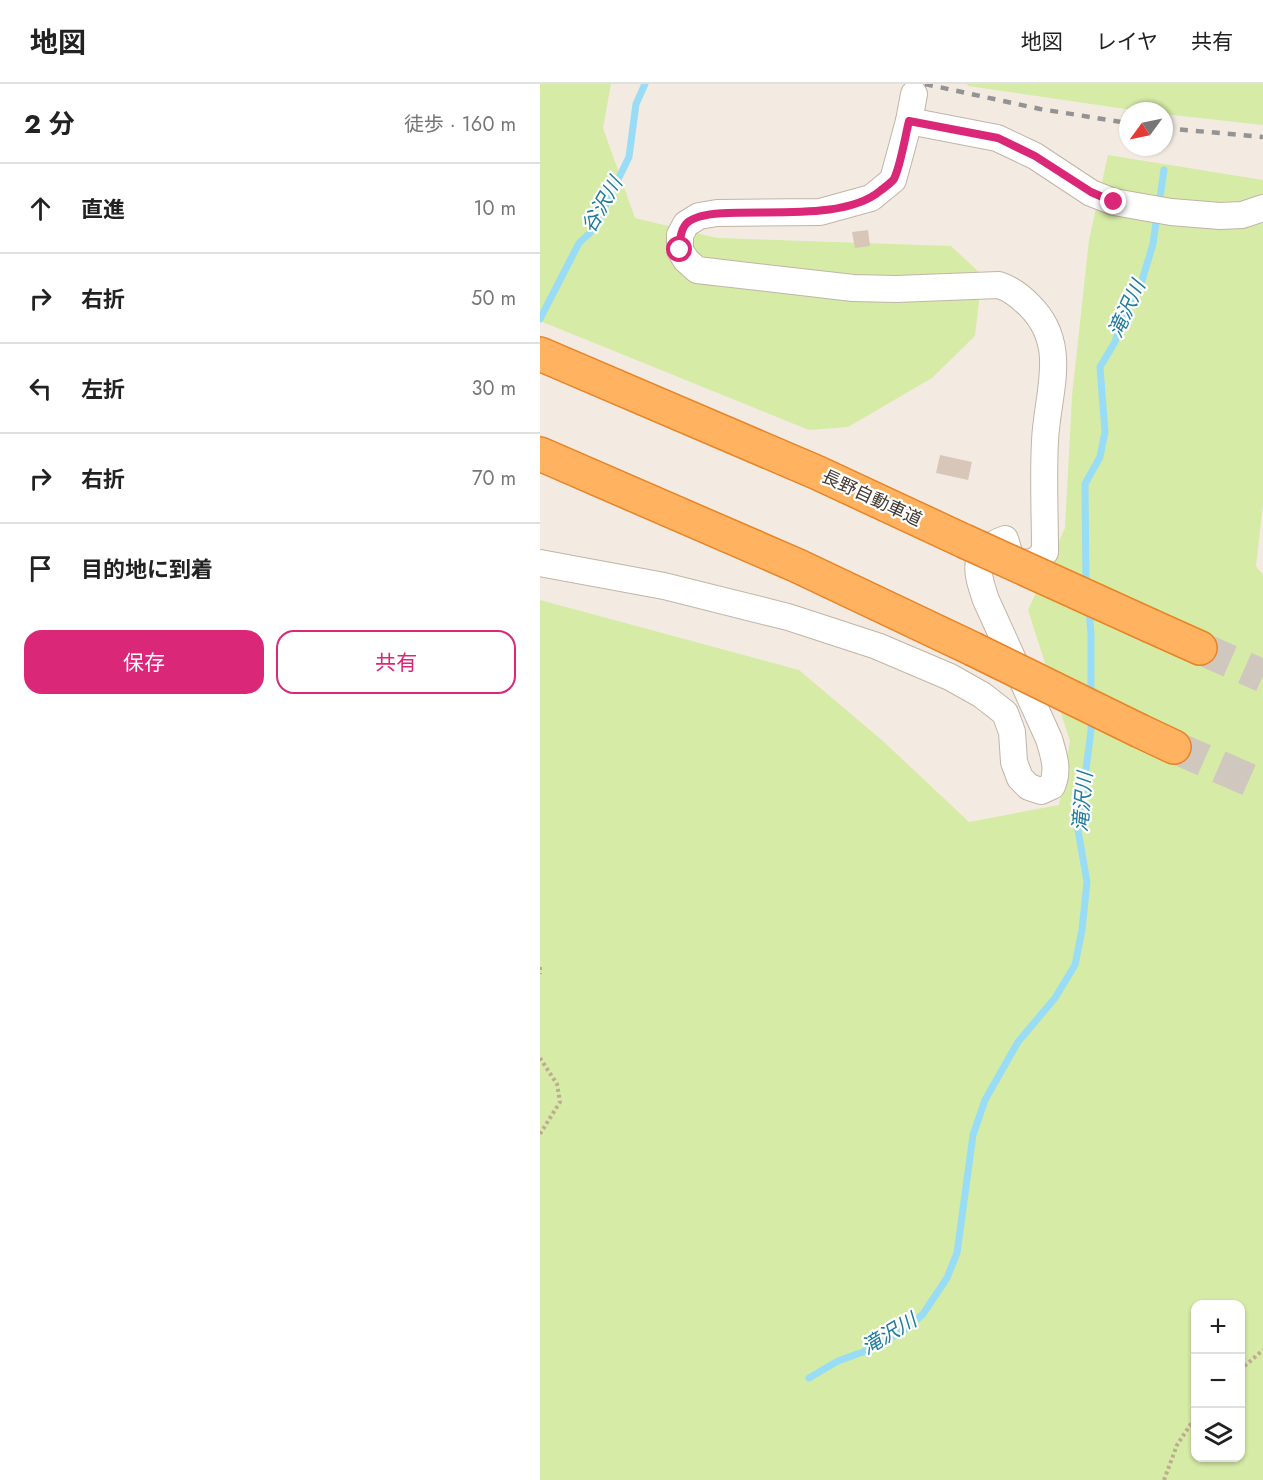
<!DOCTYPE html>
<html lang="ja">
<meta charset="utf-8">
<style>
:root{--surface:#fff;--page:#f6f6f6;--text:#222;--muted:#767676;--line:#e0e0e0;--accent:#db2777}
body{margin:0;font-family:Jost,"Noto Sans JP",sans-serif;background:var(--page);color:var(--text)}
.controls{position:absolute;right:18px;bottom:18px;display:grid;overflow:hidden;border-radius:12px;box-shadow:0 2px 4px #0004}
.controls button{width:54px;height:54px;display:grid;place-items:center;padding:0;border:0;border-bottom:2px solid var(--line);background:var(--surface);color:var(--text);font:30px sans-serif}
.compass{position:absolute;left:579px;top:18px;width:54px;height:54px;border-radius:50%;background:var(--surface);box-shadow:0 2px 4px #0004;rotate:237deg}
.stop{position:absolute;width:18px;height:18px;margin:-14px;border:4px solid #db2777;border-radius:50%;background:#fff}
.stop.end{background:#db2777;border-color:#fff;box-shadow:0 2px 6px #0008}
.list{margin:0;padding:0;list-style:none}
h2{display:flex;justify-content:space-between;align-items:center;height:78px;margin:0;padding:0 24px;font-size:26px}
h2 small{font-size:20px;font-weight:400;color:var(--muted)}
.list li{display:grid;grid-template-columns:39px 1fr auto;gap:18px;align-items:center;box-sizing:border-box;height:90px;padding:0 24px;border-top:2px solid var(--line)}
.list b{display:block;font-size:22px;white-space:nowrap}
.list em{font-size:20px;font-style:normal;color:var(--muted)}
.actions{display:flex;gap:12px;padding:18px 24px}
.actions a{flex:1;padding:14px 0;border:2px solid var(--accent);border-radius:18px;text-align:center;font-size:21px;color:var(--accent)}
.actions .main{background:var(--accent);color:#fff}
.icon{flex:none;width:33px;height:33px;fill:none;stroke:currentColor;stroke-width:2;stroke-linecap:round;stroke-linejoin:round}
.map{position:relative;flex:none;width:723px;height:1396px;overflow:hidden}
header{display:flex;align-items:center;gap:36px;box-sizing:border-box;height:84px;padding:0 30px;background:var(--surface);border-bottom:2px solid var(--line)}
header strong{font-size:28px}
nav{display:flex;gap:33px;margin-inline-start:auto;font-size:21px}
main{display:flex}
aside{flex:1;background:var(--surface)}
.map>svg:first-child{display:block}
.green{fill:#d6eba6;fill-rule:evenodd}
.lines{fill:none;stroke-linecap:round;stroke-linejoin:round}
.stream{stroke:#98ddf5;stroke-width:7}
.building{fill:#d8c7b9}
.highway-tunnel{stroke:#d0c8bf;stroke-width:33;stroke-dasharray:33 16;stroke-linecap:butt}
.street-casing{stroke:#c1b4a7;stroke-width:28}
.highway-casing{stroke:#e98325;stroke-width:36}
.path{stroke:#c1aa94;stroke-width:4;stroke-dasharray:3 3;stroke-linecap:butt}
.street{stroke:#fff;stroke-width:26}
.highway{stroke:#ffb260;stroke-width:33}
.rail{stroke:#939393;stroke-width:4.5;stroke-dasharray:8 8;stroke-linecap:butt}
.highway-bridge-casing{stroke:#e98325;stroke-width:36;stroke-linecap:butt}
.highway-bridge{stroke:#ffb260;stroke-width:33}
.route{stroke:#db2777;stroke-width:8}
.labels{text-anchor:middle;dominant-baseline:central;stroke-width:4.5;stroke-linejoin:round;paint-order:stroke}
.street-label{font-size:18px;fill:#443a32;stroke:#fff}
.water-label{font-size:20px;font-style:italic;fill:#217c9e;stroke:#fff}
</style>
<header>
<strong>地図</strong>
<nav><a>地図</a><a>レイヤ</a><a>共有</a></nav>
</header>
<main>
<aside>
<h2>2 分<small>徒歩 · 160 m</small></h2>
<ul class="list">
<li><svg class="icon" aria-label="ahead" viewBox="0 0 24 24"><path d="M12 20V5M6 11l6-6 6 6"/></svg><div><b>直進</b></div><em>10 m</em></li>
<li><svg class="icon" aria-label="right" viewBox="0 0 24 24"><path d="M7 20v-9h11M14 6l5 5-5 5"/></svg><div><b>右折</b></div><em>50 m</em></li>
<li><svg class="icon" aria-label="left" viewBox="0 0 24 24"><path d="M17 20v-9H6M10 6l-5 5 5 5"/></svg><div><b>左折</b></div><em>30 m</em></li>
<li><svg class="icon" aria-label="right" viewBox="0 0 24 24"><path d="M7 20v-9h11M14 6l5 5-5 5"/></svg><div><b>右折</b></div><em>70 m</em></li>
<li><svg class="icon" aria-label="arrive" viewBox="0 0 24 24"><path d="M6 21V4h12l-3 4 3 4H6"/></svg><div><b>目的地に到着</b></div></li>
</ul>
<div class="actions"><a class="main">保存</a><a>共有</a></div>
</aside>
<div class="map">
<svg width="723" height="1396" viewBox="0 0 723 1396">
<rect width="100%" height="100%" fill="#f3ebe2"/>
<!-- green -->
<g class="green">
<path d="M0 0H71L63 44 95 134 177 154 411 162 442 191 435 252 392 294 308 343 269 346 0 237Z"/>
<path d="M427 0H723V41L624 30V27H599L428 2Z"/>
<path d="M568 71 723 96V420L716 482 723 491V1396H0V516L259 586 344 658 429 738 519 721 530 657 488 526 525 444 532 312 549 156ZM656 1220H700V1374H656Z"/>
</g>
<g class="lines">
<!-- stream -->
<g class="stream">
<path d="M619 120 624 86"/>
<path d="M0 235 39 159 54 145 89 73 96 20 105 0"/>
<path d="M546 502 545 400 560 373 565 348 560 283 575 258 585 227 601 200 613 160 617 131"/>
<path d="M549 525 551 550V613"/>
<path d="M269 1294 298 1277 331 1265 367 1244 383 1230 407 1194 417 1169 433 1051 445 1016 478 958 515 914 535 881 542 846 547 798 538 746 551 647V633"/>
</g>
</g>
<!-- building -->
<g class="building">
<path d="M328 146 330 162 315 164 312 148Z"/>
<path d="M400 371 432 378 428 396 396 389Z"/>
</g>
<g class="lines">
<!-- highway-tunnel -->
<g class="highway-tunnel">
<path d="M660 564 723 592"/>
<path d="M634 663 723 702"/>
</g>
<!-- street casing -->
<g class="street-casing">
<g id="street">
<path d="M369 37 457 54 495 72 551 109 574 118 631 128 680 132 702 131 723 124"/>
<path d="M0 479 124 502 248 533 337 562 410 593 442 611 465 629 472 648 474 678 480 694 489 703 501 707 512 702C519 686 514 672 509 655L446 516C436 487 430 468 465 455L470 472 480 479 494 478 505 468C505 431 503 394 505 357 507 309 530 261 489 221 480 212 471 205 459 201L356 205 313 204 157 186 146 176 140 166V151L146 140 159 132 177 129 280 128 331 114 353 96 369 37 374 10"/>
</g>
</g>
<!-- highway casing -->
<g class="highway-casing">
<g id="highway">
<path d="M0 270 278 389 424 457"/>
<path d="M0 370 258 482 433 565"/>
<path d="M611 542 660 564"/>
<path d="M600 647 634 663"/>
</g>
</g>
<!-- path -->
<g class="path">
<path d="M0 883V890"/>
<path d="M0 974 17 1000 20 1018 0 1050"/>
<path d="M700 1286 723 1266"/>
<path d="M624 1396 637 1361 656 1332"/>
</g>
<!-- street -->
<use href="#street" class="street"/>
<!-- highway -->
<use href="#highway" class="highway"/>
<!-- rail -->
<g class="rail">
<path d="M385 0 500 25 588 39"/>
<path d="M624 44 723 53"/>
</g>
<!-- highway-bridge casing -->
<g class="highway-bridge-casing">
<g id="highway-bridge">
<path d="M424 457 611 542"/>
<path d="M433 565 600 647"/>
</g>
</g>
<!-- highway-bridge -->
<use href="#highway-bridge" class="highway-bridge"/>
</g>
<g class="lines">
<!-- route -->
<path class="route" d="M140 166C140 157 140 147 146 140 170 114 293 146 340 107 345 103 351 99 354 95 361 80 365 53 369 37L458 54 495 72 551 108 574 118"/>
</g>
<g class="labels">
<!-- street labels -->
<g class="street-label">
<text transform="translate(332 414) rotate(25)">長野自動車道</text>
</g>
<!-- water labels -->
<g class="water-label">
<text transform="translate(62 121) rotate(-60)">谷沢川</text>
<text transform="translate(587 225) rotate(-65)">滝沢川</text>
<text transform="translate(543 718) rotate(-85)">滝沢川</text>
<text transform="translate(349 1250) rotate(-31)">滝沢川</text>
</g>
</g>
</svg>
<div class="controls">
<button>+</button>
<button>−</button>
<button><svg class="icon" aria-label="layers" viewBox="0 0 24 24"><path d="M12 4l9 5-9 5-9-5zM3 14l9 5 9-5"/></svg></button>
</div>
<svg class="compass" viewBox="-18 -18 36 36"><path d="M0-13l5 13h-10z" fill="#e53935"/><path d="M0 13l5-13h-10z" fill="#767676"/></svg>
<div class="stop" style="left:140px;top:166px"></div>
<div class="stop end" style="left:574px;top:118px"></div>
</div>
</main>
